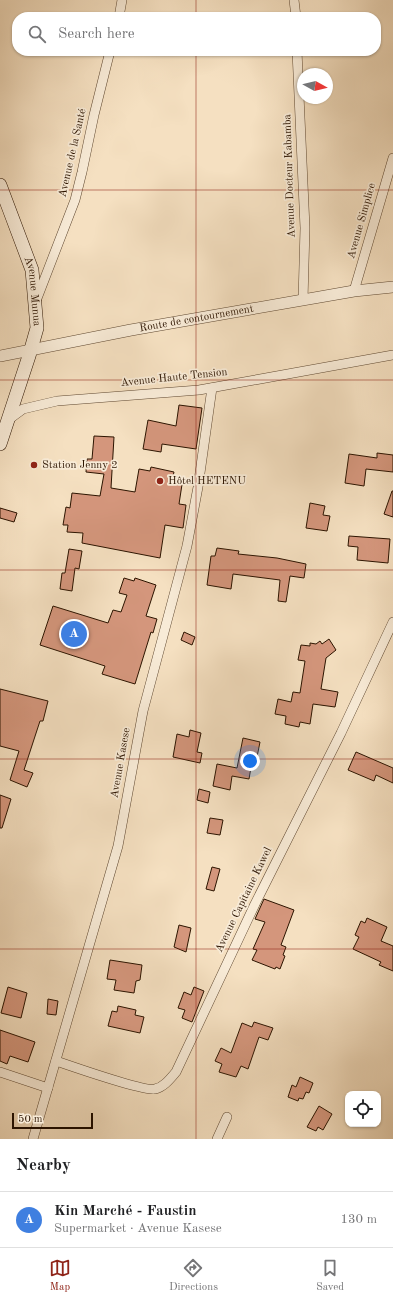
<!DOCTYPE html>
<meta charset="utf-8">
<style>
:root{--surface:#fff;--page:#f2f2f2;--text:#202124;--muted:#757577;--line:#e0e0e0;--accent:#8f2418}
body{margin:0;font-family:"Old Standard TT",serif;background:var(--page);color:var(--text)}
.controls{position:absolute;right:12px;bottom:12px;display:grid;overflow:hidden;border-radius:8px;box-shadow:0 1px 3px #0004}
.controls button{width:36px;height:36px;display:grid;place-items:center;padding:0;border:0;border-bottom:1px solid var(--line);background:var(--surface);color:var(--text);font:20px sans-serif}
.compass{position:absolute;left:297px;top:68px;width:36px;height:36px;border-radius:50%;background:var(--surface);box-shadow:0 1px 3px #0004;rotate:98deg}
.scale{position:absolute;left:12px;bottom:10px;width:81px;box-sizing:border-box;padding-left:4px;border:2px solid #2c1400;border-top:0;font-size:11px;line-height:14px;white-space:nowrap;color:#2c1400;-webkit-text-stroke:3px #f8ebd7;paint-order:stroke}
.you{position:absolute;left:250px;top:761px;width:14px;height:14px;margin:-10px;border:3px solid #fff;border-radius:50%;background:#1a73e8;box-shadow:0 0 0 6px #1a73e833}
.badge{display:grid;place-items:center;width:26px;height:26px;border-radius:50%;background:var(--accent);color:#fff;font-size:13px;font-weight:700}
.pin{position:absolute;translate:-50% -50%;border:2px solid #fff;box-shadow:0 1px 4px #0006}
.list{margin:0;padding:0;list-style:none}
h2{display:flex;justify-content:space-between;align-items:center;height:52px;margin:0;padding:0 16px;font-size:17px}
h2 small{font-size:13px;font-weight:400;color:var(--muted)}
.list li{display:grid;grid-template-columns:26px 1fr auto;gap:12px;align-items:center;box-sizing:border-box;height:56px;padding:0 16px;border-top:1px solid var(--line)}
.list b{display:block;font-size:15px;white-space:nowrap}
.list p{margin:0;font-size:13px;white-space:nowrap;color:var(--muted)}
.list em{font-size:13px;font-style:normal;color:var(--muted)}
.icon{flex:none;width:22px;height:22px;fill:none;stroke:currentColor;stroke-width:2;stroke-linecap:round;stroke-linejoin:round}
.map{position:relative;flex:none;width:393px;height:1139px;overflow:hidden}
.search{position:absolute;background:var(--surface);box-shadow:0 1px 3px #0004;left:12px;right:12px;top:12px;height:44px;display:flex;align-items:center;gap:10px;box-sizing:border-box;padding:0 14px;border-radius:16px;color:var(--muted);font-size:15px}
.sheet{height:108px;background:var(--surface)}
nav{display:flex;justify-content:space-around;align-items:center;box-sizing:border-box;height:56px;border-top:1px solid var(--line);background:var(--surface);font-size:11px;color:var(--muted)}
nav a{display:grid;justify-items:center;gap:2px}
nav .on{color:var(--accent)}
.map>svg:first-child{display:block}
.building{fill:#d4967c;stroke:#2c1400}
.lines{fill:none;stroke-linecap:round;stroke-linejoin:round}
.minor-casing{stroke:#5e4730;stroke-width:10}
.tertiary-casing{stroke:#5e4730;stroke-width:12}
.secondary-casing{stroke:#2c1400;stroke-width:14}
.minor{stroke:#f8ebd7;stroke-width:9}
.tertiary{stroke:#f8ebd7;stroke-width:11}
.secondary{stroke:#f8ebd7;stroke-width:13}
.grid{fill:none;stroke:#8f2418;stroke-width:1;stroke-opacity:0.55}
.poi-dot{fill:#8f2418;stroke:#f8ebd7;stroke-width:1.5}
.labels{text-anchor:middle;dominant-baseline:central;stroke-width:3.5;stroke-linejoin:round;paint-order:stroke}
.street-label{font-size:11px;fill:#2c1400;stroke:#f8ebd7}
.poi-label{font-size:11px;fill:#2c1400;stroke:#f8ebd7;text-anchor:start}
</style>
<div class="map">
<svg width="393" height="1139" viewBox="0 0 393 1139">
<rect width="100%" height="100%" fill="#f5e0c1"/>
<filter id="stains"><feTurbulence type="fractalNoise" baseFrequency=".005" numOctaves="4"/><feColorMatrix values="0 0 0 0 .2 0 0 0 0 .09 0 0 0 0 .02 0 0 0 .5 -.17"/></filter>
<radialGradient id="worn" r=".72"><stop offset=".6" stop-color="#630" stop-opacity="0"/><stop offset="1" stop-color="#630" stop-opacity=".3"/></radialGradient>
<!-- building -->
<g class="building">
<path d="M179 405 202 408 196 449 162 444 161 452 143 449 148 420 176 426Z"/>
<path d="M94 436 114 437 111 488 135 492 139 469 150 471 151 467 174 472 173 476 183 478 179 504 186 505 183 528 165 525 160 558 82 543 83 533 67 532 68 525H63L66 507 70 508 72 493 100 496 104 474 86 472 87 459H92Z"/>
<path d="M377 453 393 455V472L366 469 364 486 345 483 349 454 377 458Z"/>
<path d="M392 491H393V517L384 514Z"/>
<path d="M310 503 325 506 323 515 330 516 327 531 306 528Z"/>
<path d="M0 508 17 513 14 522 0 518Z"/>
<path d="M349 536 390 539 388 563 357 560 358 547 348 546Z"/>
<path d="M217 548 239 551 238 554 277 558 306 564 304 578 290 576 286 602 278 601 280 580 233 574 231 589 207 585 211 556H215Z"/>
<path d="M69 549 82 551 79 569 75 568 72 591 60 589 62 573H65Z"/>
<path d="M124 578 134 581 135 578 156 585 146 616 157 619 153 633 151 632 135 684 102 674 105 666 40 645 53 606 108 623 113 610 121 612 127 595 119 593Z"/>
<path d="M184 632 195 637 192 645 181 640Z"/>
<path d="M329 639 336 650 326 658 321 689 338 692 335 707 313 704 310 724 300 722 299 727 285 724 286 716 275 714 278 699 291 702 293 692 300 693 305 661 298 660 301 645 310 646V643L316 644 320 641 322 644Z"/>
<path d="M0 689 48 701 43 721H40L24 770 33 773 27 787 10 780 19 751 0 746Z"/>
<path d="M190 730 201 733 197 752 202 753 200 763 173 757 177 734 189 737Z"/>
<path d="M243 738 260 742 257 757 253 756 249 779 232 776 230 790 213 786 217 764 237 768Z"/>
<path d="M356 752 393 768V783L376 775 374 781 348 770Z"/>
<path d="M199 789 210 792 208 803 197 800Z"/>
<path d="M0 795 11 799 2 828H0Z"/>
<path d="M210 818 223 820 220 835 207 833Z"/>
<path d="M212 867 220 869 214 891 206 889Z"/>
<path d="M264 899 294 910 281 945 286 947 283 955 285 956 280 969 276 967 275 969 252 960 257 950 253 949 265 922 255 919Z"/>
<path d="M367 918 387 927 381 941 393 946V971L379 965 381 962 353 949 359 937 355 935 361 921 365 923Z"/>
<path d="M179 925 191 928 186 952 174 947Z"/>
<path d="M110 960 142 965 140 980 136 981 134 993 114 990 116 980 107 979Z"/>
<path d="M8 987 27 993 21 1018 1 1013Z"/>
<path d="M194 987 204 991 192 1022 182 1018 185 1010 178 1008 184 992 191 995Z"/>
<path d="M48 999 58 1001 56 1015 47 1014Z"/>
<path d="M118 1006 136 1010 135 1015 144 1017 140 1033 108 1026 112 1011 117 1012Z"/>
<path d="M254 1022 273 1028 268 1040 259 1037 248 1069 241 1066 236 1077 219 1072 222 1064 215 1061 221 1048 231 1053 242 1023 252 1027Z"/>
<path d="M0 1030 35 1042 28 1062 10 1056 7 1064 0 1061Z"/>
<path d="M300 1077 313 1083 309 1093 306 1092 303 1099 299 1098 298 1101 288 1097 292 1085 296 1087Z"/>
<path d="M319 1106 332 1114 323 1130 318 1127 316 1131 307 1127Z"/>
</g>
<g class="lines">
<!-- minor casing -->
<g class="minor-casing">
<g id="minor">
<path d="M294 0 296 17"/>
<path d="M119 17 122 0"/>
<path d="M297 51 305 228 303 300"/>
<path d="M354 291 393 158"/>
<path d="M36 301 75 200 82 172 94 115 110 51"/>
<path d="M8 420 23 409 57 401 199 390 393 355"/>
<path d="M56 1061C71 1066 144 1092 155 1089 164 1087 170 1079 176 1072L255 904 341 733 393 622"/>
<path d="M0 1072 48 1088"/>
<path d="M33 1139 118 846 143 711 187 546 198 487 212 388"/>
<path d="M217 1139 227 1117"/>
</g>
</g>
<!-- tertiary casing -->
<g class="tertiary-casing">
<g id="tertiary">
<path id="s1" d="M0 356 131 330 354 291 393 287"/>
</g>
</g>
<!-- secondary casing -->
<g class="secondary-casing">
<g id="secondary">
<path id="s2" d="M0 185 32 270 37 328 29 356 0 444"/>
</g>
</g>
<!-- minor -->
<use href="#minor" class="minor"/>
<!-- tertiary -->
<use href="#tertiary" class="tertiary"/>
<!-- secondary -->
<use href="#secondary" class="secondary"/>
</g>
<!-- grid -->
<path class="grid" d="M196 0V17M196 51V1139M0 190H393M0 380H393M0 570H393M0 759H393M0 949H393"/>
<!-- markers -->
<g class="poi-dot">
<circle cx="34" cy="465" r="4"/>
<circle cx="160" cy="481" r="4"/>
</g>
<g class="labels">
<!-- street labels -->
<g class="street-label">
<text transform="translate(73 153) rotate(-77)">Avenue de la Santé</text>
<text transform="translate(290 176) rotate(-92)">Avenue Docteur Kabamba</text>
<text transform="translate(362 221) rotate(-74)">Avenue Simplice</text>
<text stroke="none"><textPath href="#s2" startOffset="112">Avenue Munua</textPath></text>
<text stroke="none"><textPath href="#s1" startOffset="200">Route de contournement</textPath></text>
<text transform="translate(174 378) rotate(-6)">Avenue Haute Tension</text>
<text transform="translate(121 763) rotate(-80)">Avenue Kasese</text>
<text transform="translate(244 900) rotate(-64)">Avenue Capitaine Kawel</text>
</g>
<!-- poi labels -->
<g class="poi-label">
<text x="42" y="465">Station Jenny 2</text>
<text x="168" y="481">Hôtel HETENU</text>
</g>
</g>
<rect width="100%" height="100%" filter="url(#stains)"/>
<rect width="100%" height="100%" fill="url(#worn)"/>
</svg>
<div class="controls">
<button><svg class="icon" aria-label="locate" viewBox="0 0 24 24"><circle cx="12" cy="12" r="6"/><path d="M12 2v4M12 18v4M2 12h4M18 12h4"/></svg></button>
</div>
<svg class="compass" viewBox="-18 -18 36 36"><path d="M0-13l5 13h-10z" fill="#e53935"/><path d="M0 13l5-13h-10z" fill="#757577"/></svg>
<div class="scale">50 m</div>
<div class="you"></div>
<div class="pin badge" style="left:74px;top:634px;background:#3f7fe0">A</div>
<div class="search"><svg class="icon" aria-label="search" viewBox="0 0 24 24"><circle cx="10" cy="10" r="6"/><path d="M15 15l6 6"/></svg>Search here</div>
</div>
<section class="sheet">
<h2>Nearby<small></small></h2>
<ul class="list">
<li><span class="badge" style="background:#3f7fe0">A</span><div><b>Kin Marché - Faustin</b><p>Supermarket · Avenue Kasese</p></div><em>130 m</em></li>
</ul>
</section>
<nav>
<a class="on"><svg class="icon" aria-label="map" viewBox="0 0 24 24"><path d="M3 6l6-2 6 2 6-2v14l-6 2-6-2-6 2zM9 4v14M15 6v14"/></svg>Map</a>
<a><svg class="icon" aria-label="directions" viewBox="0 0 24 24"><path d="M12 3l9 9-9 9-9-9zM9 14v-3h6M13 9l2 2-2 2"/></svg>Directions</a>
<a><svg class="icon" aria-label="saved" viewBox="0 0 24 24"><path d="M7 4h10v16l-5-4-5 4z"/></svg>Saved</a>
</nav>
